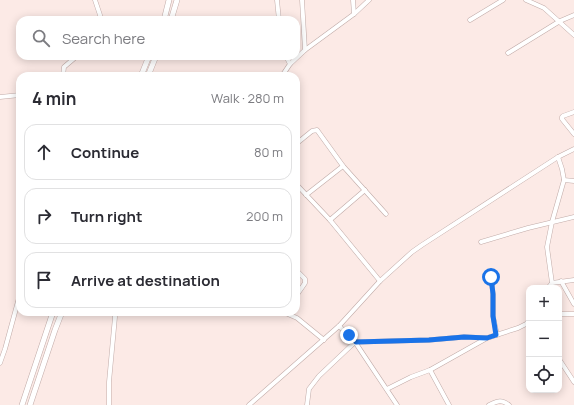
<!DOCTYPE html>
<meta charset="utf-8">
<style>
:root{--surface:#fff;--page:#f2f2f3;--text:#2b2b33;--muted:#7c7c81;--line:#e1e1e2}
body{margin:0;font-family:Manrope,sans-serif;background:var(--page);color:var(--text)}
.controls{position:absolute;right:12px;bottom:12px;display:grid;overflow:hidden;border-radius:8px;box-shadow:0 2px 10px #0003}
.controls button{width:36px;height:36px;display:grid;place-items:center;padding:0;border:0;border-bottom:1px solid var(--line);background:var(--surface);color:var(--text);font:20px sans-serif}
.stop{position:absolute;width:12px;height:12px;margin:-9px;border:3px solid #1a73e8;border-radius:50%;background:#fff}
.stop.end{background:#1a73e8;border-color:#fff;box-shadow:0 1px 4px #0008}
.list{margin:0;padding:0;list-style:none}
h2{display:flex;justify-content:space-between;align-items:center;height:52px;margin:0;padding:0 16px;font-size:17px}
h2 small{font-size:13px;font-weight:400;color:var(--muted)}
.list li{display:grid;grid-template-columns:26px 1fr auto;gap:12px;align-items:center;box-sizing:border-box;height:56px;margin:0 8px 8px;padding:0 8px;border:1px solid var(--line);border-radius:12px}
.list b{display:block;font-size:15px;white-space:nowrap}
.list em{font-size:13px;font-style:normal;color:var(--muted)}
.icon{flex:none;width:22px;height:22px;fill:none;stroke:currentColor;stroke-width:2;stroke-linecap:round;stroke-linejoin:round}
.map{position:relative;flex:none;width:574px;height:405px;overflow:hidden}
.search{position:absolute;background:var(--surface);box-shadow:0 2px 10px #0003;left:16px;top:16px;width:284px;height:44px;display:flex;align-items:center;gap:10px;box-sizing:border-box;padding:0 14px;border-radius:12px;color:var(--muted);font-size:15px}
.panel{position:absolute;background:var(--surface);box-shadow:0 2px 10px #0003;left:16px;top:72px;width:284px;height:244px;border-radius:12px}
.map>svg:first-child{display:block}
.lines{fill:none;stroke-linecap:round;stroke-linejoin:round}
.minor-casing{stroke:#c1aba8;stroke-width:5}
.tertiary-casing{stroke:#c1aba8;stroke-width:6}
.minor{stroke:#fff;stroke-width:4}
.tertiary{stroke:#fff;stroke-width:5}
.route{stroke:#1a73e8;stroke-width:5}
</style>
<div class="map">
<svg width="574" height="405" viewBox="0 0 574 405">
<rect width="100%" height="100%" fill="#fceae6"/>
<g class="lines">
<!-- minor casing -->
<g class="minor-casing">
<g id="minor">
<path d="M95 0 100 15V20"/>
<path d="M277 0 279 20"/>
<path d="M302 0 305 50"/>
<path d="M353 0 354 14"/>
<path d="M526 0 544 8 574 35"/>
<path d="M470 20 503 0"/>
<path d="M508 53 560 21 574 15"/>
<path d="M284 56 287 58 290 64"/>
<path d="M63 76 64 67 77 56"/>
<path d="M282 76 290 64 305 50 354 14 369 0"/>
<path d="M0 97 20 95"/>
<path d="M574 112 563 116 562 117V119L574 134"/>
<path d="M296 144 312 131 317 130 343 166 386 214"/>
<path d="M558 157 562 169 564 180 574 181"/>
<path d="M296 184 330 220 380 281"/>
<path d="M306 195 343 166"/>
<path d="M330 220 365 190"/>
<path d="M481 242 528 228 574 217"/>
<path d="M296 270 305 279V283L296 296"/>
<path d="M491 277 493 294V316L497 335"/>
<path d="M561 281 574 304"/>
<path d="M552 283 547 247 552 222 564 180"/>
<path d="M548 288 552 283 574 280"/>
<path d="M283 312 297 318 324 340"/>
<path d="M559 314H574"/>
<path d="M339 326 355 342 397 405"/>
<path d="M559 359 574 382"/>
<path d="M0 363 5 349 20 294"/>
<path d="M430 370 449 405"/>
<path d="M387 389 411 377 430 370 487 338 518 328 526 324 529 321"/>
<path d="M109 405V382L115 317 114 312"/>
<path d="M249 405 339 326 380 281 412 252 422 245 558 157 574 149"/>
<path d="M307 405 309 389 319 376 355 342 429 340 464 337 487 338"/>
<path d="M489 405C498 401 501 399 509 405"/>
</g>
</g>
<!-- tertiary casing -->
<g class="tertiary-casing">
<g id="tertiary">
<path d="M164 20 169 0"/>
<path d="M171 20 177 0"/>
<path d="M141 76 149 56"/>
<path d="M148 76 156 56"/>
<path d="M22 405 53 312"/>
<path d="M30 405 55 330 62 312"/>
</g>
</g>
<!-- minor -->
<use href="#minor" class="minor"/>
<!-- tertiary -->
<use href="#tertiary" class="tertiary"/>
</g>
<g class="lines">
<!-- route -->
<path class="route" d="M349 335 356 342 429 340 464 337 487 338 496 335 493 316V294L491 277"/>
</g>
</svg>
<div class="controls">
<button>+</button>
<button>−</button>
<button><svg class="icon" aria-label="locate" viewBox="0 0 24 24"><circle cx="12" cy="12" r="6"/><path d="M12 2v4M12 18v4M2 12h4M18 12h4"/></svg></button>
</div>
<div class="stop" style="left:491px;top:277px"></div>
<div class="stop end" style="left:349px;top:335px"></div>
<div class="search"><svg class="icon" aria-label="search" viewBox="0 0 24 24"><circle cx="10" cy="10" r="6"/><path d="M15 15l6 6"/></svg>Search here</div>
<section class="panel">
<h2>4 min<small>Walk · 280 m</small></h2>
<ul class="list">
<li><svg class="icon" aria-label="ahead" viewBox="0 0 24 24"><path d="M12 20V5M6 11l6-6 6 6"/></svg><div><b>Continue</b></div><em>80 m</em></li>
<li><svg class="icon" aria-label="right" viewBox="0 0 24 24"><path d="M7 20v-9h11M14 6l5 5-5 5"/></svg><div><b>Turn right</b></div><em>200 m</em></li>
<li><svg class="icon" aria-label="arrive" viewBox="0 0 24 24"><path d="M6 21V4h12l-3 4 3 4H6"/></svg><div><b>Arrive at destination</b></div></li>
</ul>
</section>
</div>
